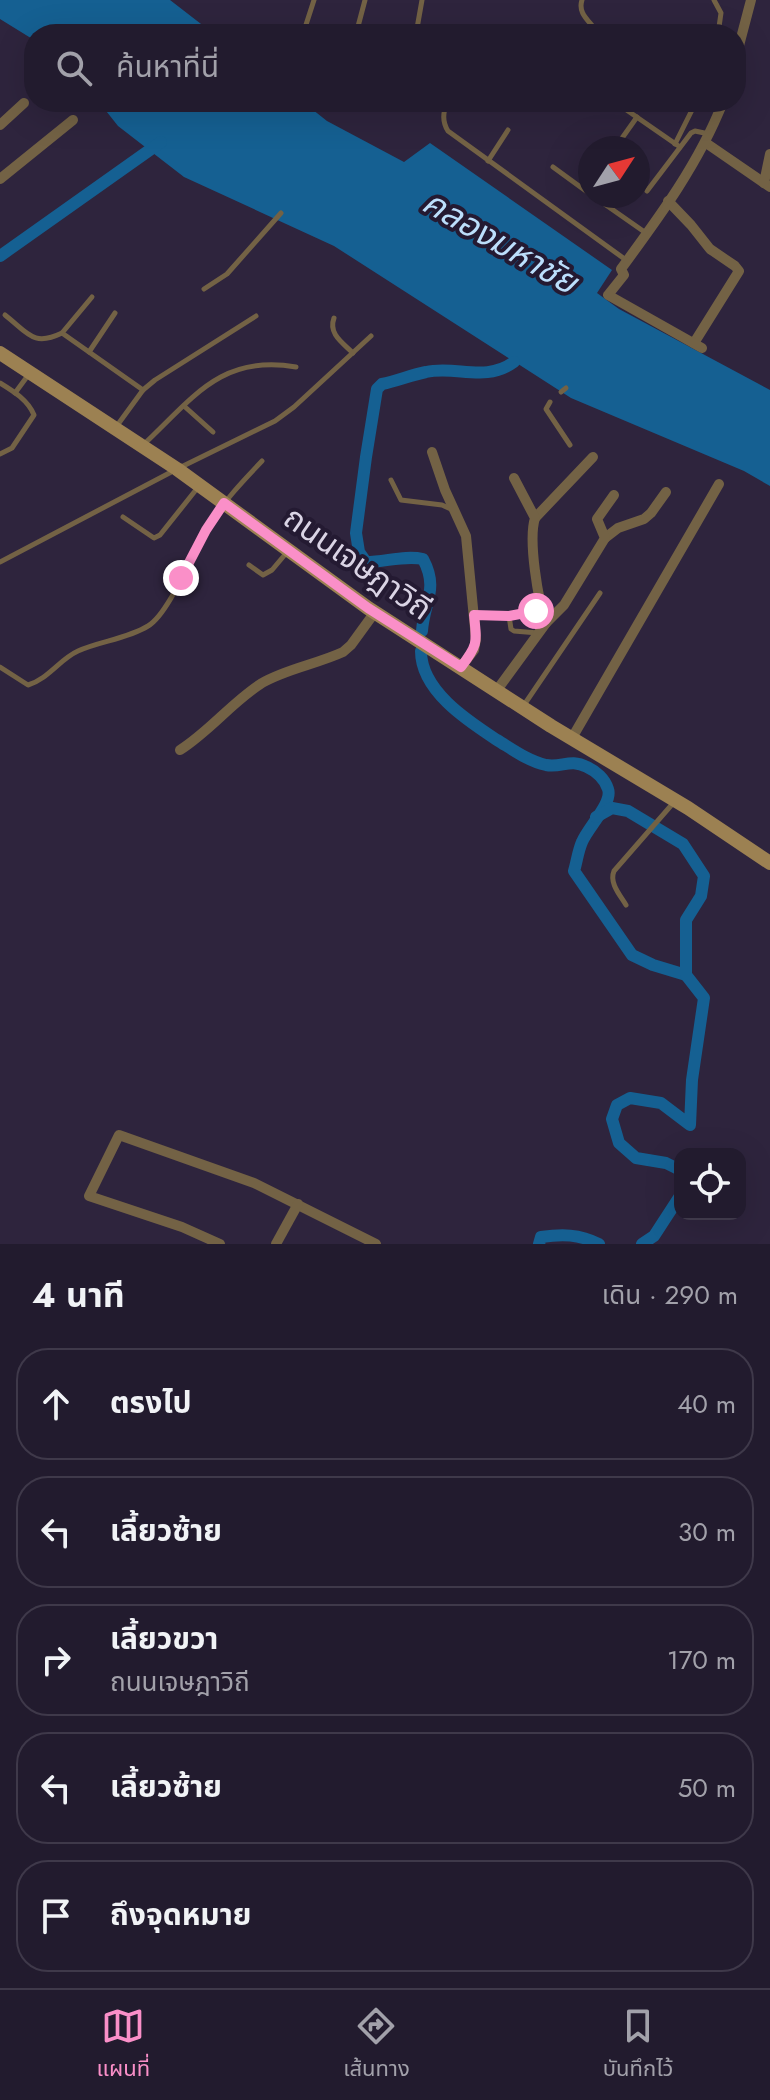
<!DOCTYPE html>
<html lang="th">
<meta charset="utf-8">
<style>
:root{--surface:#221b2e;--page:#2e283a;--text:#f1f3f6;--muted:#a2a1aa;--line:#3f394a;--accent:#fa8fc8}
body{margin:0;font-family:Jost,"Noto Sans Thai",sans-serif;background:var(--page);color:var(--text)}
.controls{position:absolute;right:24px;bottom:24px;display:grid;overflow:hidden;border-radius:16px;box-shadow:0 8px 32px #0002}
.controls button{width:72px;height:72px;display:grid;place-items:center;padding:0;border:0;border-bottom:2px solid var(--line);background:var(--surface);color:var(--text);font:40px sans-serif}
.compass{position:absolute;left:578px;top:136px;width:72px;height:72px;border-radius:50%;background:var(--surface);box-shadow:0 8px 32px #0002;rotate:54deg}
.stop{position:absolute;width:24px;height:24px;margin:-18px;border:6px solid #fa8fc8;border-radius:50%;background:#fff}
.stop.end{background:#fa8fc8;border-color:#fff;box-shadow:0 2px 8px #0008}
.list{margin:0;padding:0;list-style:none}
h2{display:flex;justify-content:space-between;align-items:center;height:104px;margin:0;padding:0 32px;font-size:34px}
h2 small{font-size:26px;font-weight:400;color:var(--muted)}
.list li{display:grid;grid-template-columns:52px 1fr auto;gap:24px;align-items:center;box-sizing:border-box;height:112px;margin:0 16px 16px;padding:0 16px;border:2px solid var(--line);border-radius:32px}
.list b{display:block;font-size:30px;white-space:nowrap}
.list p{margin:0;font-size:26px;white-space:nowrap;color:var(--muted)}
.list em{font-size:26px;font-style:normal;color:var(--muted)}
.icon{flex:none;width:44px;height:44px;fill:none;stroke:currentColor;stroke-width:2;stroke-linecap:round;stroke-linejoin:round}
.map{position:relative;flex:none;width:770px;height:1244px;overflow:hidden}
.search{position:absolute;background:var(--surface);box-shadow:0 8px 32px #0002;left:24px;right:24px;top:24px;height:88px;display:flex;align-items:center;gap:20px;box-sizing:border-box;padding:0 28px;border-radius:32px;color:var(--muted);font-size:30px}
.sheet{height:744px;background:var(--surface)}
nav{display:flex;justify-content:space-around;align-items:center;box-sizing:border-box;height:112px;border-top:2px solid var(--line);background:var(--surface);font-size:22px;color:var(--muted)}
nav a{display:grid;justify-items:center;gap:4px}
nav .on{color:var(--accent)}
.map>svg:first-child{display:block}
.water{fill:#156092}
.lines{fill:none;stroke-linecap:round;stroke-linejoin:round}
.canal{stroke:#156092;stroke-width:12}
.lane{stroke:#736245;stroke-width:5}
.street{stroke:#736245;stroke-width:10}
.secondary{stroke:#9c8152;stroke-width:14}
.route{stroke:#fa8fc8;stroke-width:10}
.labels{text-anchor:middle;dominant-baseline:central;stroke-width:8;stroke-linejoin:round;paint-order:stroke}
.street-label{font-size:32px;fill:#dad4e5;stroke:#241a32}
.water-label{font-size:34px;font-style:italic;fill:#bcdffc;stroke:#241a32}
</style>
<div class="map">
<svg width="770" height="1244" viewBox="0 0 770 1244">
<rect width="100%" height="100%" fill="#2e243d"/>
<!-- water -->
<g class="water">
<path d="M0 0H170L214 34H34V40L0 19Z"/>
<path d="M99 102H303L327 121 404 162 430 143 612 270 597 293 619 309 770 390V486L744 471 571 398 334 246 184 177 118 126Z"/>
</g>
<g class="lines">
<!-- canal -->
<g class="canal">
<path d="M0 256 161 142"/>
<path d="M422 631C424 602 439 589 423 559 405 555 385 562 366 562L359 552 356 533 366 457 377 389 382 384C397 381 411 375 426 372 456 365 485 383 514 362"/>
<path d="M421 651C421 691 468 721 497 740 512 749 528 761 546 765 562 768 570 758 587 767 596 771 605 779 608 789 613 803 588 827 582 842 578 851 577 861 574 871L632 955 653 965 686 975"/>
<path d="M596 817 612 808 628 811 683 844 704 876 701 896 686 920V975L704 998 692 1080 690 1125 661 1103 630 1098 617 1105 612 1119 619 1143 636 1158 666 1163 680 1170"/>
<path d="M539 1244 541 1237C562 1234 579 1234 599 1244"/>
<path d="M642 1244 654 1236 680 1196"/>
</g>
<!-- lane -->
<g class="lane">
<path d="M582 0C577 15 592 22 598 34"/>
<path d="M714 0 721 13 718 34"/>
<path d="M303 34 314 0"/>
<path d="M356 34 365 0"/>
<path d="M416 34 422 0"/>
<path d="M447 102C443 113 442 121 448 131L626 260"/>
<path d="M615 102 680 147"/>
<path d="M403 106 404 102"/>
<path d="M675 144 696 102"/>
<path d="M615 148 637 117"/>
<path d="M488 161 508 130"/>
<path d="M553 167 590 194"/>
<path d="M647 191 691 133 695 131 709 134"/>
<path d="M593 196 646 233"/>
<path d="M204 289 227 274 281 213"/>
<path d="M92 297 62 333 143 390"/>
<path d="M5 315C28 333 33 347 62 333"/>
<path d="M334 318C328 334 343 343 353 353"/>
<path d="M89 352 115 313"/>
<path d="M0 383C13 391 28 400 34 415L12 448 0 454"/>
<path d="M561 392 566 388"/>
<path d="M15 393 29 374"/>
<path d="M550 402 546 409 570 445"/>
<path d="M184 406 213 432"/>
<path d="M116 427 143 390 155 380 256 316"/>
<path d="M143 445C193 398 221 354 296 367"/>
<path d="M391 480 401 500 442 505 453 510"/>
<path d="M123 517 154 538 160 535 199 486"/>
<path d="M0 562 177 469 275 421 294 407 371 336"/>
<path d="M249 565 263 575 272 570 288 551"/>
<path d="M475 615 509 616 511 629 514 631 538 633"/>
<path d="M509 616 536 611"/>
<path d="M0 667 28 685C48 679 60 659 78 651 100 641 127 639 148 626 169 614 194 550 208 527 223 502 242 482 262 461"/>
<path d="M524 705 600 593"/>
<path d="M626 905C620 895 609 883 614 871L675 801"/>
</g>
<!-- street -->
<g class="street">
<path d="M736 57 751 0"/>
<path d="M0 125 24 103"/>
<path d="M706 143 770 187"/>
<path d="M0 179 73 120"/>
<path d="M764 183 770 154"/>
<path d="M668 201 691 225 710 249 735 266 739 271 694 343"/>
<path d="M702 348 608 295 624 275 621 269C660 216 699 163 723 102"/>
<path d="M432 452 445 490 466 536 476 639 474 650 461 667"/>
<path d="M535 518 593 457"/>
<path d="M605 538 618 528 644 519 651 513 666 492"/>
<path d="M546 623 564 605 605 538 597 519 614 495"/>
<path d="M497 690 546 623C538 600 528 540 535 518L514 478"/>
<path d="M572 738 719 484"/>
<path d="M180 750C210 731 232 702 262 683 286 669 317 664 343 652L351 645 375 612"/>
<path d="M220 1244 182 1227 89 1196 119 1135 254 1183 376 1244"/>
<path d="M276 1244 298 1204"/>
</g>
<!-- secondary -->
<path class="secondary" d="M0 353 177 469 368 608 551 726 688 808 770 863"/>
</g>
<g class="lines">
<!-- route -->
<path class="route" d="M181 578 206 530 224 503 368 608 461 667C478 645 477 643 474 615L509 616 536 611"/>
</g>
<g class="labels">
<!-- street labels -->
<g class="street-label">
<text transform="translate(358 563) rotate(35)">ถนนเจษฎาวิถี</text>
</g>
<!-- water labels -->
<g class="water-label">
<text transform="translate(500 242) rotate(30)">คลองมหาชัย</text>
</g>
</g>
</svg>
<div class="controls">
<button><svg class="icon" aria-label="locate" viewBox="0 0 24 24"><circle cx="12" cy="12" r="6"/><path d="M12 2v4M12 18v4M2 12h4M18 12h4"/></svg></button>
</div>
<svg class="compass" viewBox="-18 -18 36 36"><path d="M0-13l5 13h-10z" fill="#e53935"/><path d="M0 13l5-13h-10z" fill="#a2a1aa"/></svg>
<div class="stop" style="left:536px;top:611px"></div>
<div class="stop end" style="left:181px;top:578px"></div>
<div class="search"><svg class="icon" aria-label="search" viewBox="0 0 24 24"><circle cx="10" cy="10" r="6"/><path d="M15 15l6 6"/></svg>ค้นหาที่นี่</div>
</div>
<section class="sheet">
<h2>4 นาที<small>เดิน · 290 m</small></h2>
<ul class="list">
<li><svg class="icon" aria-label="ahead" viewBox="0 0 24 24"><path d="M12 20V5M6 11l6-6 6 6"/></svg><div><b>ตรงไป</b></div><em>40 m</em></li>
<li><svg class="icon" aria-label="left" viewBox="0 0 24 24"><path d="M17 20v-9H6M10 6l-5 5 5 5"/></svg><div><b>เลี้ยวซ้าย</b></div><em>30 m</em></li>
<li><svg class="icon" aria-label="right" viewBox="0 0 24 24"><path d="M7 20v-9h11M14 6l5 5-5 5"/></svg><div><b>เลี้ยวขวา</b><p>ถนนเจษฎาวิถี</p></div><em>170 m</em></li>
<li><svg class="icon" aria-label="left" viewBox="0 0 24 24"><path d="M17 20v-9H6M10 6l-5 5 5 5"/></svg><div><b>เลี้ยวซ้าย</b></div><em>50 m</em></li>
<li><svg class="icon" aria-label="arrive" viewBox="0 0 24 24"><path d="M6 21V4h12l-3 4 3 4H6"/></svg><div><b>ถึงจุดหมาย</b></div></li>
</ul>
</section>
<nav>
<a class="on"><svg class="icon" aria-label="map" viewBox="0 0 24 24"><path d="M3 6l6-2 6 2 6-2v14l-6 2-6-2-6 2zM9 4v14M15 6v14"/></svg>แผนที่</a>
<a><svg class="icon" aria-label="directions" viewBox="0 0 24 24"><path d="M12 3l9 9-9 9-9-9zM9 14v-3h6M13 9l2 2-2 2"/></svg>เส้นทาง</a>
<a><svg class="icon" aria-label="saved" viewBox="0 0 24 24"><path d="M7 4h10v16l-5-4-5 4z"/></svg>บันทึกไว้</a>
</nav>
